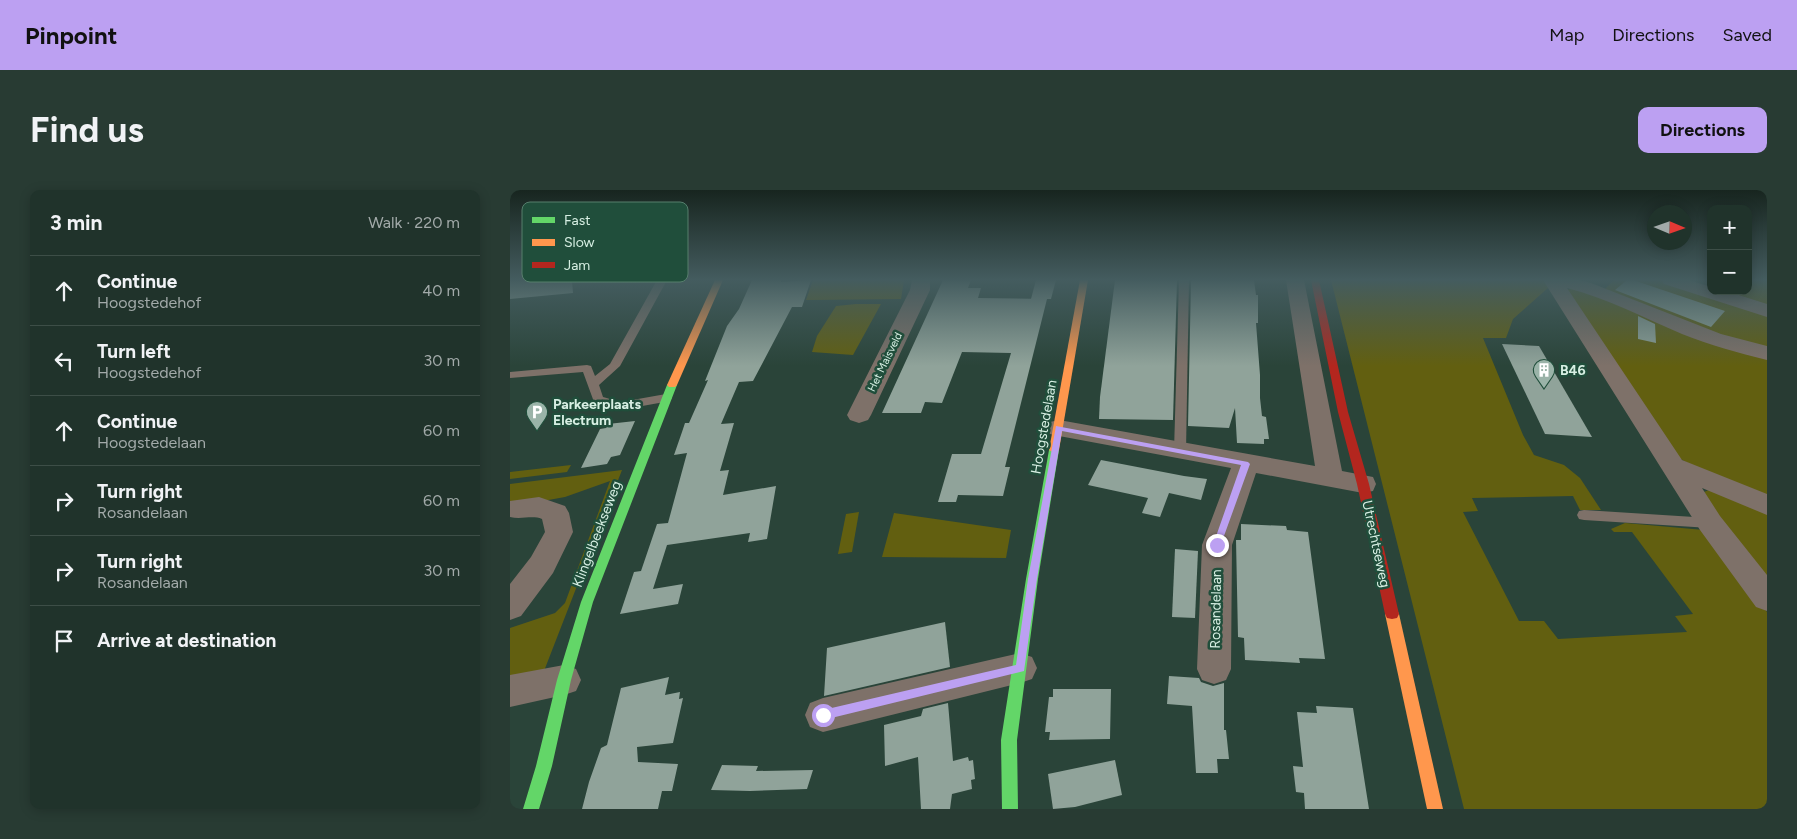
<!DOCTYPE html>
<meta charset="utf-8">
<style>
:root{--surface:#20332b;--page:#283b33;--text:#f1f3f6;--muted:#a2aaa9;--line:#3d4e47;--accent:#bca0f2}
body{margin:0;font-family:Figtree,sans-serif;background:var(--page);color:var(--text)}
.controls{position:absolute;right:15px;top:15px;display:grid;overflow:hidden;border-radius:10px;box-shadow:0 2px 12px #0003}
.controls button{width:45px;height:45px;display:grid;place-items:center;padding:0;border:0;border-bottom:1px solid var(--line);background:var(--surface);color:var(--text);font:25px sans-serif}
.compass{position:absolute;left:1137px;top:15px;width:45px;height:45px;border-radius:50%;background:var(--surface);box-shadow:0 2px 12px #0003;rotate:92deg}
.stop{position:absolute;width:15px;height:15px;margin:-11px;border:4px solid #bca0f2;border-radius:50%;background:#fff}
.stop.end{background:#bca0f2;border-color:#fff;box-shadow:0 1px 5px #0008}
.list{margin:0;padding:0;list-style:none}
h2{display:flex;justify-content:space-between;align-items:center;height:65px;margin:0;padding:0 20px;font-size:21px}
h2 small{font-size:16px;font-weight:400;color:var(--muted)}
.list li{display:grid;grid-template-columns:32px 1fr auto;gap:15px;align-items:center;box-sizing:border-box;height:70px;padding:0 20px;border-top:1px solid var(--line)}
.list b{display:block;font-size:19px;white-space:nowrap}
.list p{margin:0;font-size:16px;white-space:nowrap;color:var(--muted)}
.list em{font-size:16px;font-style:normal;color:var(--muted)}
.icon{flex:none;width:28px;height:28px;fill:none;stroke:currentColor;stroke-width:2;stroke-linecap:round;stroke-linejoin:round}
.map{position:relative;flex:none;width:1257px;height:619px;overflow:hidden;border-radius:10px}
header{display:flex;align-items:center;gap:30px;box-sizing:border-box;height:70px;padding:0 25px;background:var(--accent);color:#111}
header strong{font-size:24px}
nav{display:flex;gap:28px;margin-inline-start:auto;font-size:18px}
.intro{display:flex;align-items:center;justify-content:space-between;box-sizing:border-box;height:120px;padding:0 30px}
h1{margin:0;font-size:35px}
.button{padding:12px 22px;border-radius:10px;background:var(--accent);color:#111;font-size:18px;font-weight:700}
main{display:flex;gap:30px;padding:0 30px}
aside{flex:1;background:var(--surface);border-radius:10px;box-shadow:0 2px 12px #0003}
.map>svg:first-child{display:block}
.green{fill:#625f10}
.building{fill:#90a39a}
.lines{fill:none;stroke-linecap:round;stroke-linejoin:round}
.lane{fill:#7e7169;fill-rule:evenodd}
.street{fill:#7e7169;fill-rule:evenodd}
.fast{fill:#63d668;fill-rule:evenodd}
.slow{fill:#ff974d;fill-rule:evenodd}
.jam{fill:#b3261e;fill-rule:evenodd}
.route{fill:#bca0f2}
.labels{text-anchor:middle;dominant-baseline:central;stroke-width:5;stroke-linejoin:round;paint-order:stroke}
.far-street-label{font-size:11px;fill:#d7efe3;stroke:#204e3b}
.poi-label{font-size:14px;font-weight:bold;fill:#d7efe3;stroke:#204e3b;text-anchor:start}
.street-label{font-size:14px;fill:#d7efe3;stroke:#204e3b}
.key{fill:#204e3b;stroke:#577e6d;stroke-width:1}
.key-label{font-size:14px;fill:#d7efe3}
</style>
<header>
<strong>Pinpoint</strong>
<nav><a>Map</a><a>Directions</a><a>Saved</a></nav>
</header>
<div class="intro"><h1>Find us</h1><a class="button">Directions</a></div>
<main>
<aside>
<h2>3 min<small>Walk · 220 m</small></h2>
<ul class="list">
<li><svg class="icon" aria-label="ahead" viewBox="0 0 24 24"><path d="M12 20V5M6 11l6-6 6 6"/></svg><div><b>Continue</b><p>Hoogstedehof</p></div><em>40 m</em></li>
<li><svg class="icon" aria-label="left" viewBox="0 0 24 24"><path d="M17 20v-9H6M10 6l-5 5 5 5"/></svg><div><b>Turn left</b><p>Hoogstedehof</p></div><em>30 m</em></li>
<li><svg class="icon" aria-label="ahead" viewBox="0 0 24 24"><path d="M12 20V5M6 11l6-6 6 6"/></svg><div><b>Continue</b><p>Hoogstedelaan</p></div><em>60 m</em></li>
<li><svg class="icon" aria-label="right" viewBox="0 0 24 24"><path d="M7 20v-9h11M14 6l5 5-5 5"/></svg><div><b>Turn right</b><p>Rosandelaan</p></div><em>60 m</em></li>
<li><svg class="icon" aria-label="right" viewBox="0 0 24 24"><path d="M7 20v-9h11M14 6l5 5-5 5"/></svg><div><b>Turn right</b><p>Rosandelaan</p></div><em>30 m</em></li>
<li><svg class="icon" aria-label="arrive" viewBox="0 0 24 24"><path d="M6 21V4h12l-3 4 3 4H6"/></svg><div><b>Arrive at destination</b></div></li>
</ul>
</aside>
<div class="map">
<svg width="1257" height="619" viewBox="0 0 1257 619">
<rect width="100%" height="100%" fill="#2a4439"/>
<!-- green -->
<g class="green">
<path d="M303 90H394L391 109 296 110Z"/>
<path d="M821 90H1034L1039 97 1003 129 996 148H973L1013 245 1024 265 1054 275 1070 288 1091 320H1070L1063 306 962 308 968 321 953 322 1009 431H1034L1048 449 1177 442 1165 426 1183 424 1122 342H1104L1101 339 1115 333 1194 340 1257 422V619H954Z"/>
<path d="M1104 90H1151L1257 124V160L1245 159 1094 100Z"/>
<path d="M1238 90H1257V118L1206 101H1238Z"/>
<path d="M1068 98 1257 165V311L1196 284 1164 265 1056 100Z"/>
<path d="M346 114H371L343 165 302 162 307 146 326 116Z"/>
<path d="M61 275 57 282 0 289V282Z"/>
<path d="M112 280 34 481 0 487V438L45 423 55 413 100 291 55 307 0 317V294Z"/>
<path d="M1199 300 1257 320V395L1213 337 1194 302Z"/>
<path d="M349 322 342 362 328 364 336 324Z"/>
<path d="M384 323 501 340 496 368 372 367Z"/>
</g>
<!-- building -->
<g class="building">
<path d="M0 90H62L63 103 0 109Z"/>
<path d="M242 90H271V92L301 90 292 117H282L243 191 229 192 211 234 224 233 210 281 219 280 213 305 266 296 257 349 238 352 240 343 157 355 143 399 173 394 168 414 110 424 124 382 131 381 147 334 158 333 177 263 164 265 172 242 175 233H179L198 190 195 191 217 136 229 119Z"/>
<path d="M433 90H461L458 98H471L468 108 537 109 495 277H500L493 306 448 305 446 312H428L442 264H471L501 163 452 162 432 213 415 212 411 223H372Z"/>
<path d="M526 90H546L541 109H521Z"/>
<path d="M605 90H667L663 230 589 229 590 207Z"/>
<path d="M685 90H744L746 105H748V133H746L750 185V208L752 226 756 227 759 249H754V254L727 253 725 218 719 238 678 236 681 91Z"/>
<path d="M1117 90H1123L1215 121 1201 137 1105 100Z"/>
<path d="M1128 126 1145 134 1146 153 1128 149Z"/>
<path d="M992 154 1029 156 1082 247 1035 244Z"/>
<path d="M125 231 110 265 101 267 97 274 71 278 90 239 96 238 98 234Z"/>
<path d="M591 270 674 286 697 289 691 310 659 303 650 327 632 323 638 308 578 295Z"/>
<path d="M731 334 776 336 777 340 798 342 815 469 789 468 790 473 735 470 734 448 728 447 726 350H731Z"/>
<path d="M665 359 688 361 685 428 662 427Z"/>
<path d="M435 432 440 477 314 506 317 458Z"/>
<path d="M659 486 689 488 691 492 703 496 714 493V540H716L719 569H707L708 583H686L682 516 657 514Z"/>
<path d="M159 487 155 505 170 502 169 509 173 508 163 553 127 557 128 572 168 574 162 601H152L148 619H72L79 592 91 558 97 555 111 498Z"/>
<path d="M543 499H601L600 549 539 550 540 542H535L539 507H543Z"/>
<path d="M438 513 443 571 458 567 459 571 463 570 465 589 461 590 462 599 442 604 440 619H411L408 567 375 576 374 535 411 526 413 519Z"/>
<path d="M806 516 843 518 859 619H795L794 603 786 602 783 576 793 577 787 522 807 523Z"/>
<path d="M605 570 612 605 565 617 543 619 538 584Z"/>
<path d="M212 575 248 576 246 581 303 580 297 599 240 601 201 600Z"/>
</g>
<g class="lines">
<!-- lane -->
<g class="lane">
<path d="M147 90H157L110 176 89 195 93 207 111 212 156 204 162 208 160 211 110 220 84 212 73 182 0 188V182L77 175 81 176 85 186 100 174Z"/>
<path d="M669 90H679L676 261 670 265 664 261Z"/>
<path d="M1074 320 1200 328 1205 329 1207 333 1205 337 1200 338 1074 330 1069 329 1067 325 1069 321Z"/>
</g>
<!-- street -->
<g class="street">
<path d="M402 90H420V100L361 225 358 230 349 233 340 230 337 225 400 100Z"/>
<path d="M776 90H794L832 281 863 287 866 294 863 301 853 303 746 283 722 355 721 479 716 490 704 494 692 490 687 479 692 355 721 278 549 246 540 244 537 238 540 232 549 230 805 276Z"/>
<path d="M1033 90H1069L1081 93 1211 144 1257 156V170C1228 163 1200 155 1172 144 1134 128 1097 108 1057 98L1172 270 1257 304V325L1192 298 1210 326 1257 385V421L1246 417 1190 340Z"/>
<path d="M1152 90H1179L1201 97V101H1216L1257 114V127L1154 94Z"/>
<path d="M29 307 55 316 59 323 63 342 43 383 11 426 0 430V394L21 367 35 342 32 329C22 325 11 330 0 327V311Z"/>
<path d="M510 463 522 467 527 478 522 489 510 493 313 542 300 537 295 525 300 513 313 508Z"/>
<path d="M54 475 66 479 71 490 66 501 54 505 0 517V485Z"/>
</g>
<!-- fast -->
<g class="fast">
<path d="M162 192 167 195 83 412 61 490 42 576 29 619H13L26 576 47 490 71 412 157 195Z"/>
<path d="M544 257 549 260 528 389 507 550 508 619H492L491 550 516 389 539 260Z"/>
</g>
<!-- slow -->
<g class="slow">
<path d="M205 90H213L167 195 165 197H159L157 195Z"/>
<path d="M570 90H578L549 260 544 263 539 260Z"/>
<path d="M882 419 887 420 889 424 933 619H917L875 424 877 420Z"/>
</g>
<!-- jam -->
<path class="jam" d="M801 90H809L838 222 859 294 889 424 887 428 882 429 877 428 875 424 847 294 828 222Z"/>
</g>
<!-- sky -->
<linearGradient id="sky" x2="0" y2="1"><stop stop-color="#17251f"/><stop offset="0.51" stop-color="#445c5f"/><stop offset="1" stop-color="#445c5f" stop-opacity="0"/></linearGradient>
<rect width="1257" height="176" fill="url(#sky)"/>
<!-- route -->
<path class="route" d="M546 236 738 272 740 274 710 357H704L703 355 731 275 552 241 527 389 514 481 313 530 310 529 308 525 313 520 506 475 518 389Z"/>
<!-- icons -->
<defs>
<g id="building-pin" transform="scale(1.125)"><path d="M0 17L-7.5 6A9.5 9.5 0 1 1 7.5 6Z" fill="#9ab3a8" stroke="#204e3b"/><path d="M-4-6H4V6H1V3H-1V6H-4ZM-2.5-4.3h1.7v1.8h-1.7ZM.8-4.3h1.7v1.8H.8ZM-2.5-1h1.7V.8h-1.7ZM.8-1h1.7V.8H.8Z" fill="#fff"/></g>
<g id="parking-pin" transform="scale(1.125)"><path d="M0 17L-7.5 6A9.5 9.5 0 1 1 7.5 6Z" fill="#9ab3a8" stroke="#204e3b"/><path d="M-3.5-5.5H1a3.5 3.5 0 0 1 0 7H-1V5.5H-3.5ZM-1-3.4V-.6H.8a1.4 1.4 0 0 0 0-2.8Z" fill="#fff"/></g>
</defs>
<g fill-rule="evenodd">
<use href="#building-pin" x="1034" y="180"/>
<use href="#parking-pin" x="27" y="222"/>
</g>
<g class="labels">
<!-- far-street labels -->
<g class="far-street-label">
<text transform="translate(375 172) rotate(-64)">Het Maisveld</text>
</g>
<!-- poi labels -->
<g class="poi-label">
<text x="1050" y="180">B46</text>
<text x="43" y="214">Parkeerplaats<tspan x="43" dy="16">Electrum</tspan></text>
</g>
<!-- street labels -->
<g class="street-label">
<text transform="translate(534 237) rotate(-80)">Hoogstedelaan</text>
<text transform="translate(87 344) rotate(-69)">Klingelbeekseweg</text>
<text transform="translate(866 354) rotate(78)">Utrechtseweg</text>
<text transform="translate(706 419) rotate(-89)">Rosandelaan</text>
</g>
</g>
<!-- legend -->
<rect x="12" y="12" width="166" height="80" rx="8" class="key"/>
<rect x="22" y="27" width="23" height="6" fill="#63d668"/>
<rect x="22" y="49" width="23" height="7" fill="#ff974d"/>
<rect x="22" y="72" width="23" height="6" fill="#b3261e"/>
<g class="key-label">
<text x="54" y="35">Fast</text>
<text x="54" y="57">Slow</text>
<text x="54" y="80">Jam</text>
</g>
</svg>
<div class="controls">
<button>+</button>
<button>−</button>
</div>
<svg class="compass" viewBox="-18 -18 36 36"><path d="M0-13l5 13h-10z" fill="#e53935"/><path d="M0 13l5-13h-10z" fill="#a2aaa9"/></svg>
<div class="stop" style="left:313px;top:525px"></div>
<div class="stop end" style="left:707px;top:355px"></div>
</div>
</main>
